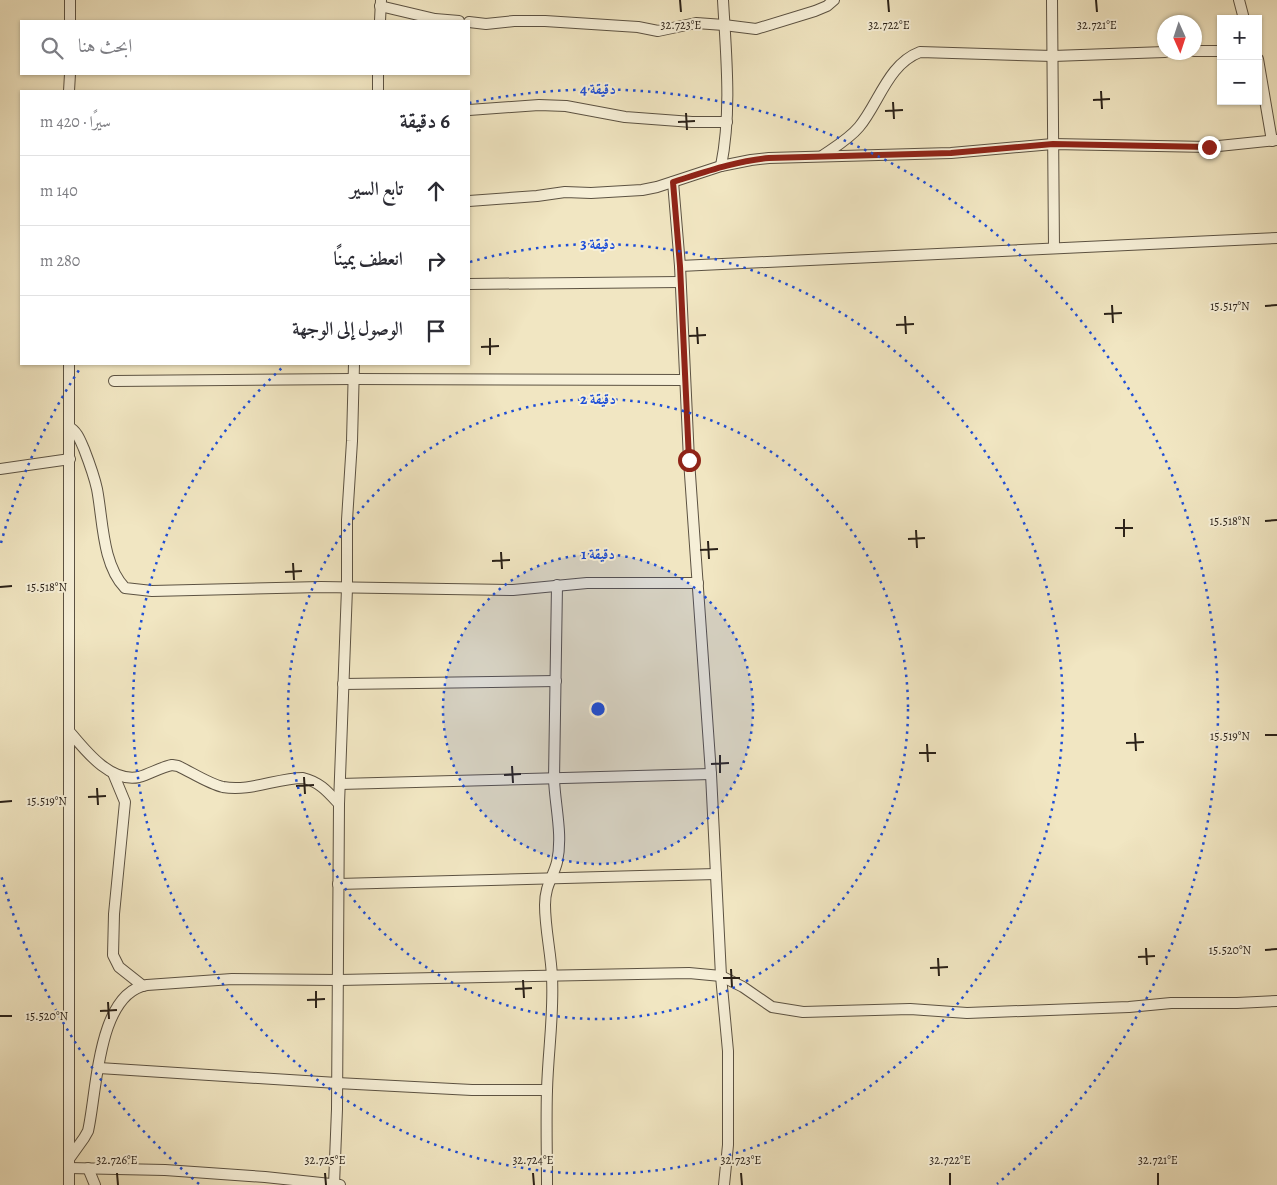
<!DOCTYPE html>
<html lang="ar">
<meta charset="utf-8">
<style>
:root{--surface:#fff;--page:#f2f2f3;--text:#2b2b33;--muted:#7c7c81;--line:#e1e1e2}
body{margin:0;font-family:Alegreya,Amiri,serif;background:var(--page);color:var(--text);direction:rtl}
.controls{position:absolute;right:15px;top:15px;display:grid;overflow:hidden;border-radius:0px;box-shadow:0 1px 4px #0004}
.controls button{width:45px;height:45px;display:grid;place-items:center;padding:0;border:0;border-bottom:1px solid var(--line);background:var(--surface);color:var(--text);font:25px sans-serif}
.compass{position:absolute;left:1157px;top:15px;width:45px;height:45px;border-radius:50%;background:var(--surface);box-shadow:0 1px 4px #0004;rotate:177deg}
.stop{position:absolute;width:15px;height:15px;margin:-11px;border:4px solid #8f2418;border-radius:50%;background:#fff}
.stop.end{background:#8f2418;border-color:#fff;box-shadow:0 1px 5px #0008}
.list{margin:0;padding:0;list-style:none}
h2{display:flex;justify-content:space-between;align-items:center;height:65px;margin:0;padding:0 20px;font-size:21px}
h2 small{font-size:16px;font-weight:400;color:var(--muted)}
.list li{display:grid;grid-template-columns:32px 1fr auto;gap:15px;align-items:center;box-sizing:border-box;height:70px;padding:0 20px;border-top:1px solid var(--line)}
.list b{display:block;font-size:19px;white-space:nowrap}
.list em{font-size:16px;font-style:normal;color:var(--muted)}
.icon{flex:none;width:28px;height:28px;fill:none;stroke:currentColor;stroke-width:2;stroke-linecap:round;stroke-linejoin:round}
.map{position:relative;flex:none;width:1277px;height:1185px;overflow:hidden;direction:ltr}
.search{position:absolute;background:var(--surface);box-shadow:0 1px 4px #0004;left:20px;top:20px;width:450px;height:55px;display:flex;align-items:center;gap:12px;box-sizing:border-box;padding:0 18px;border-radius:0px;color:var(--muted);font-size:19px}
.panel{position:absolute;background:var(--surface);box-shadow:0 1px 4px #0004;left:20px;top:90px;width:450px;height:275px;border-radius:0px;direction:rtl}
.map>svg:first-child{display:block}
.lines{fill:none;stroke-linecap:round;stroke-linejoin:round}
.street-casing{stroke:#5c5242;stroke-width:12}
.street{stroke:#f6efd7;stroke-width:10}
.route{stroke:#8f2418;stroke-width:6}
.ticks{fill:none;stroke:#2a2118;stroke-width:2}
.ring{fill:none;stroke:#1d4ed8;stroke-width:2.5;stroke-dasharray:2.5 5}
.ticks-label{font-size:12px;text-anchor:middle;fill:#2a2118;stroke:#f6efd7;stroke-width:4;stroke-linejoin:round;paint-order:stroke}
.centre{fill:#1d4ed8;stroke:#f6efd7;stroke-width:2.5}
.ring-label{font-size:15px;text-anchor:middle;font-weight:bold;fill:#1d4ed8;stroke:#f6efd7;stroke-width:4;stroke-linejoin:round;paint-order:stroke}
</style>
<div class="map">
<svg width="1277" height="1185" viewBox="0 0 1277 1185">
<rect width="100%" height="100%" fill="#f1e6c2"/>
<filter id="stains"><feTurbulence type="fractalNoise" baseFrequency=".004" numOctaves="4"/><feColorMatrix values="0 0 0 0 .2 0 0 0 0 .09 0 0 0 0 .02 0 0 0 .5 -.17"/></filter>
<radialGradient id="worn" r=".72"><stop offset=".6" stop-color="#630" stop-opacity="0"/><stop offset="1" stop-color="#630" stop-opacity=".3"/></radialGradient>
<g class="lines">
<!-- street casing -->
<g class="street-casing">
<g id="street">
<path d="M1052 0 1054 248"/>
<path d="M1239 0 1244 19"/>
<path d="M380 6 435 19 459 21"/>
<path d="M70 21V0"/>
<path d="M380 21 381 0"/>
<path d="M469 22 486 24 514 21H545L638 27 658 31 696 23 724 25 756 29 815 11 827 6 834 0"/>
<path d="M1194 51H1221"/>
<path d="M1258 59 1272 141"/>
<path d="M69 91 70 74"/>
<path d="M378 91V74"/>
<path d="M469 110 539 105 566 106 625 117 692 122H727"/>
<path d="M822 156C835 147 849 139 859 127 879 103 888 64 920 52L1053 56 1165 52"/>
<path d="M721 166C732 111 726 55 723 0"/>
<path d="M673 182 680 266 689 460 711 774 721 976 728 1051V1145L724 1185"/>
<path d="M469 201 537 196 565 192 591 193 642 190 657 187 721 166 751 160 769 158 951 153 1053 144 1209 147 1277 140"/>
<path d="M680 266 1277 238"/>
<path d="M469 284 680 282"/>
<path d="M114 381 353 379 685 380"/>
<path d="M69 427C77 431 80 440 84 449 89 462 94 475 97 489 103 520 102 564 125 588L152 591 321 587 513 590 587 583H698"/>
<path d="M0 469 70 459"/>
<path d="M343 684 556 681"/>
<path d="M69 731C85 750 110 783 139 777 150 774 161 767 172 765L178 766C191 772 209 784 223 787 250 792 277 778 303 778 320 782 328 792 339 804"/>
<path d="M113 773 125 802 114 914 113 955 119 967 143 986"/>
<path d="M340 784 711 774"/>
<path d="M338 884 716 874"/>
<path d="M99 1068 337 1083 472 1090H547"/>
<path d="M69 1159 84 1138 88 1131C97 1093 97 993 147 985L232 979 339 980 689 973 721 976 743 987 772 1007 803 1012 910 1009 967 1013 1129 1007 1171 1003H1237L1277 1001"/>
<path d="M69 1168 165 1170 265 1177 340 1185"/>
<path d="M88 1168 95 1185"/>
<path d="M69 1185V364"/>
<path d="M334 1185 337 1109 339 804 347 588V520L352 441 354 364"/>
<path d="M547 1185C547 1153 546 1122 547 1090 548 1052 554 1015 552 977 551 953 545 929 545 905 545 885 553 878 557 862 563 835 555 806 554 779L557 585"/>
</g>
</g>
<!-- street -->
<use href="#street" class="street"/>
</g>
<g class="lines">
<!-- route -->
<path class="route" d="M689 460 680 266 673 182C705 172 736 161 769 158L951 153 1053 144 1209 147"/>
</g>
<!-- ticks -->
<path class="ticks" d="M680 0 681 12M888 0 889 12M1096 0 1097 12M1101 91 1102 109M1093 100 1110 99M893 102 894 119M885 111 903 110M686 113 687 130M678 122 695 121M1112 305 1113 323M1265 306 1277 305M1104 314 1122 313M905 316 906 334M896 325 914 324M697 327 698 344M689 336 706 335M490 338V355M481 347 499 346M1124 519V537M1265 521 1277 520M1115 528H1133M916 530 917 548M908 539 925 538M708 541 709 559M700 550 718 549M501 552 502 569M492 561 510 560M293 563 294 580M285 572 302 571M0 587 12 586M1135 733 1136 751M1265 735H1277M1126 743 1144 742M927 744 928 762M919 753H936M720 755V773M711 764 729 763M512 766 513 783M504 775 521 774M304 777 305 794M296 786 314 785M97 788 98 805M88 797 106 796M0 802 12 801M1146 948 1147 965M1265 950 1277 949M1138 957 1155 956M938 958 939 976M930 968 948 967M731 969 732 987M723 978H740M523 980 524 998M515 989 532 988M316 991V1008M307 1000 325 999M108 1002 109 1019M100 1011 117 1010M0 1016H12M117 1173 118 1185M325 1173 326 1185M533 1173 534 1185M741 1173 742 1185M950 1173V1185M1158 1173V1185"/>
<!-- distance rings -->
<circle cx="598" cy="709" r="155" fill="#1d4ed8" fill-opacity=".12"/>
<g class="ring">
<circle cx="598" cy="709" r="155"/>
<circle cx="598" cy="709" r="310"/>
<path d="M470 262A465 465 0 1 1 284 366"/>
<path d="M199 1184A620 620 0 0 1 1 875M1 543A620 620 0 0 1 81 367M469 103A620 620 0 0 1 997 1184"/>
</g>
<g class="ticks-label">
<text x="681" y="29">32.723°E</text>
<text x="889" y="29">32.722°E</text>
<text x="1097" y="29">32.721°E</text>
<text x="1230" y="310">15.517°N</text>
<text x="1230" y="525">15.518°N</text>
<text x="47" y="591">15.518°N</text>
<text x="1230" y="740">15.519°N</text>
<text x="47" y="805">15.519°N</text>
<text x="1230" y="954">15.520°N</text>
<text x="47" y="1020">15.520°N</text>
<text x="117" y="1164">32.726°E</text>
<text x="325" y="1164">32.725°E</text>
<text x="533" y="1164">32.724°E</text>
<text x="741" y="1164">32.723°E</text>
<text x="950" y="1164">32.722°E</text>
<text x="1158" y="1164">32.721°E</text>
</g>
<circle cx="598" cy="709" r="8" class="centre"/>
<g class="ring-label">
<text x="598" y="94">4 دقيقة</text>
<text x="598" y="249">3 دقيقة</text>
<text x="598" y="404">2 دقيقة</text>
<text x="598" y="559">1 دقيقة</text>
</g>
<rect width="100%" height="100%" filter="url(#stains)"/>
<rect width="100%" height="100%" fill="url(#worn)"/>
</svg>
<div class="controls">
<button>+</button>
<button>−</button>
</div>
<svg class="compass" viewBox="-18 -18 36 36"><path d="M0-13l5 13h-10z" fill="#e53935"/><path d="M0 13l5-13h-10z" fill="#7c7c81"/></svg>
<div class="stop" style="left:689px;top:460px"></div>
<div class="stop end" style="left:1209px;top:147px"></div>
<div class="search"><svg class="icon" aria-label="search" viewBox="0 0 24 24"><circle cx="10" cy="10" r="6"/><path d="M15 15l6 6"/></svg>ابحث هنا</div>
<section class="panel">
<h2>6 دقيقة<small>سيرًا · 420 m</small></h2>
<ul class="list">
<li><svg class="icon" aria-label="ahead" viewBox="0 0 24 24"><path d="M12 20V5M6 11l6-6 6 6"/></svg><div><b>تابع السير</b></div><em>140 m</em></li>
<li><svg class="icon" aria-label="right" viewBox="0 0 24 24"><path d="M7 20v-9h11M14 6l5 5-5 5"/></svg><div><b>انعطف يمينًا</b></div><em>280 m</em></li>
<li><svg class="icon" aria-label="arrive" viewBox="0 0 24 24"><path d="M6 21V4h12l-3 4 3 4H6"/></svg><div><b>الوصول إلى الوجهة</b></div></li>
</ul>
</section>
</div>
